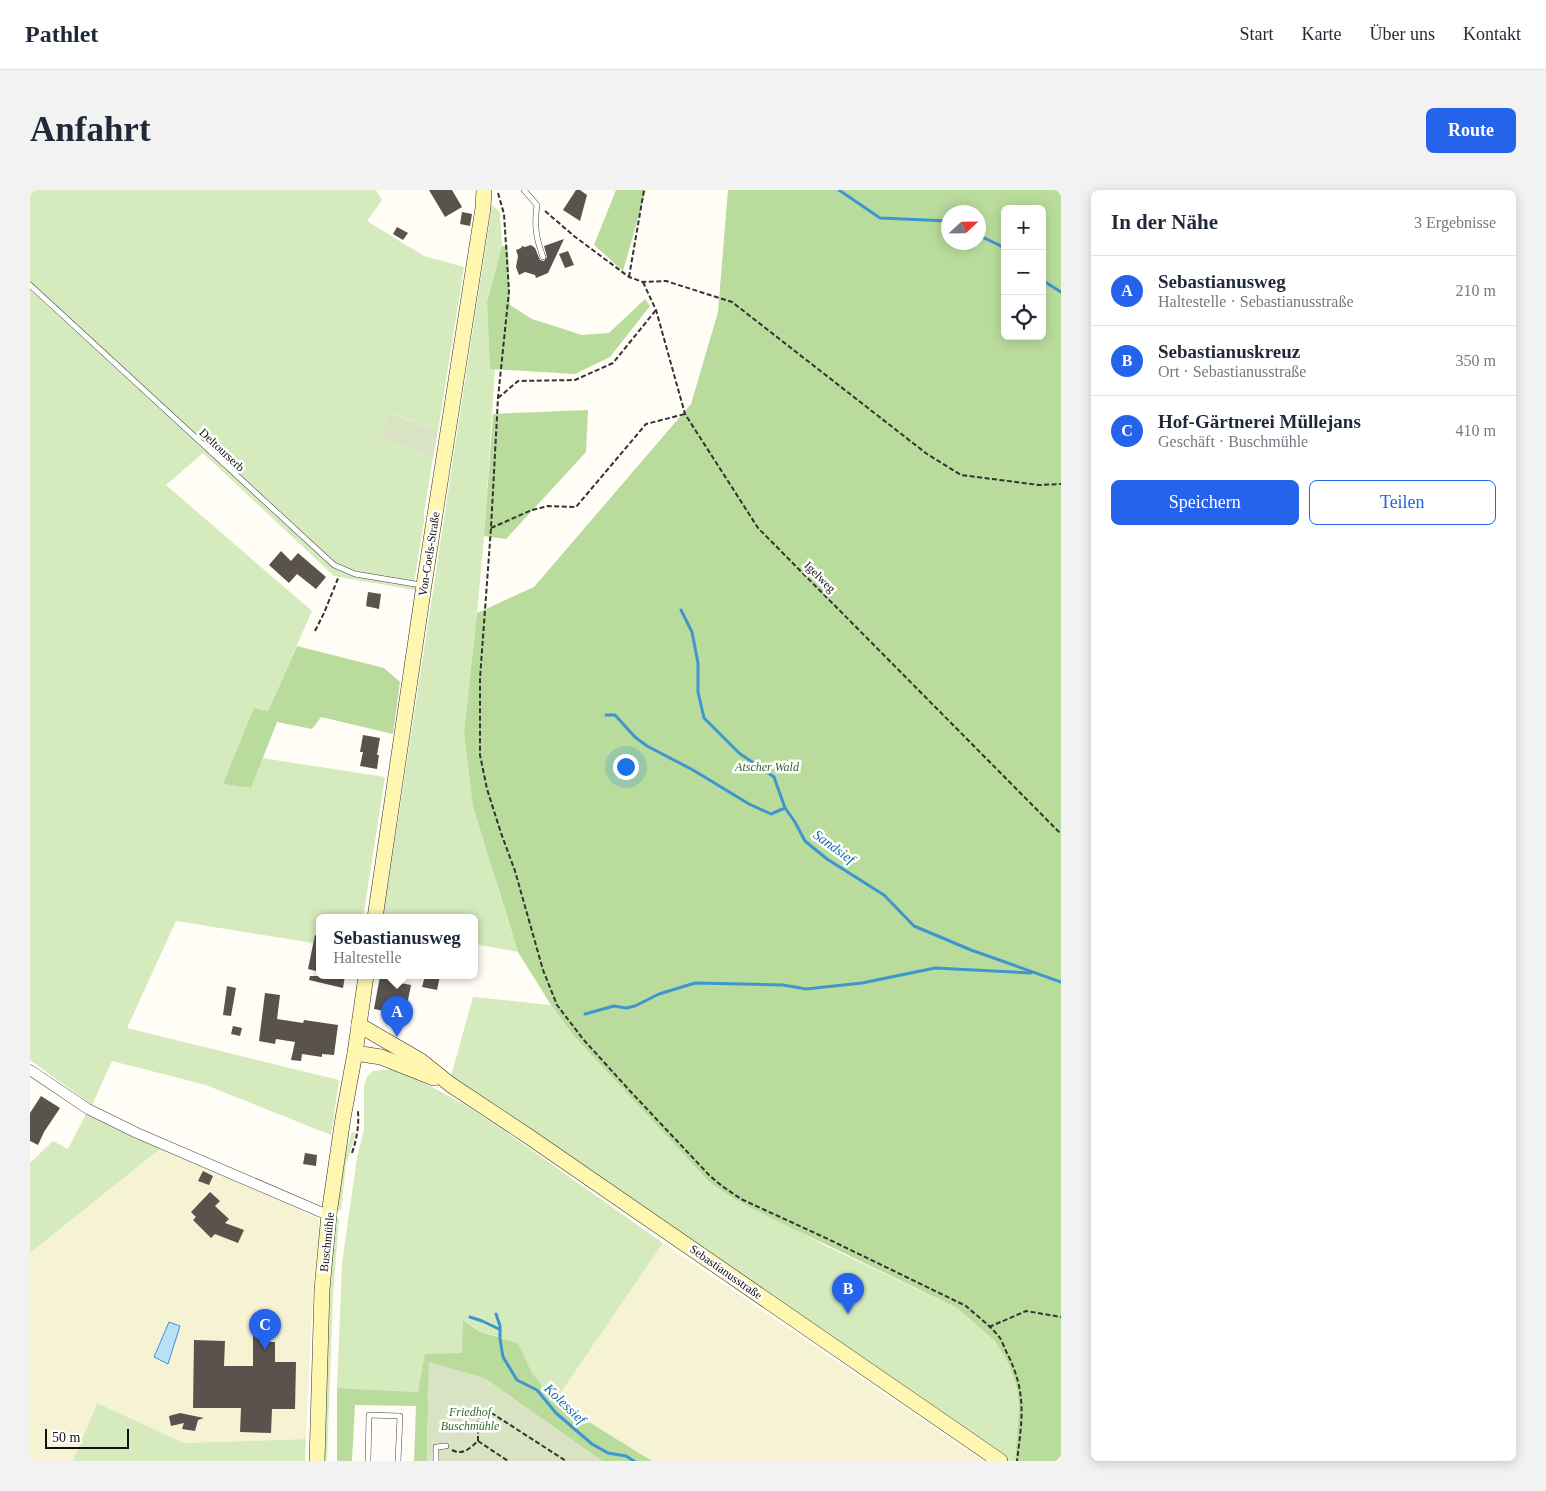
<!DOCTYPE html>
<html lang="de">
<meta charset="utf-8">
<style>
:root{--surface:#fff;--page:#f2f2f3;--text:#1f2937;--muted:#747a83;--line:#e0e1e3;--accent:#2563eb}
body{margin:0;font-family:"Times New Roman",serif;background:var(--page);color:var(--text)}
.controls{position:absolute;right:15px;top:15px;display:grid;overflow:hidden;border-radius:8px;box-shadow:0 2px 12px #0003}
.controls button{width:45px;height:45px;display:grid;place-items:center;padding:0;border:0;border-bottom:1px solid var(--line);background:var(--surface);color:var(--text);font:25px sans-serif}
.compass{position:absolute;left:911px;top:15px;width:45px;height:45px;border-radius:50%;background:var(--surface);box-shadow:0 2px 12px #0003;rotate:68deg}
.scale{position:absolute;left:15px;bottom:12px;width:84px;box-sizing:border-box;padding-left:5px;border:2px solid #111;border-top:0;font-size:14px;line-height:18px;white-space:nowrap;color:#111;-webkit-text-stroke:4px #fff;paint-order:stroke}
.you{position:absolute;left:595px;top:576px;width:18px;height:18px;margin:-12px;border:4px solid #fff;border-radius:50%;background:#1a73e8;box-shadow:0 0 0 8px #1a73e833}
.badge{display:grid;place-items:center;width:32px;height:32px;border-radius:50%;background:var(--accent);color:#fff;font-size:16px;font-weight:700}
.pin{position:absolute;translate:-50% -41px;filter:drop-shadow(0 1px 2px #0008)}
.pin::after{content:'';position:absolute;top:26px;width:18px;height:15px;background:inherit;clip-path:polygon(0 0,100% 0,50% 100%)}
.popup{position:absolute;left:286px;top:724px;width:162px;height:65px;box-sizing:border-box;display:grid;place-content:center;border-radius:8px;background:var(--surface);filter:drop-shadow(0 1px 4px #0005);font-size:16px;white-space:nowrap;color:var(--muted)}
.popup b{font-size:19px;color:var(--text)}
.popup::after{content:'';position:absolute;left:50%;top:100%;margin-left:-10px;border:10px solid transparent;border-top-color:var(--surface)}
.list{margin:0;padding:0;list-style:none}
h2{display:flex;justify-content:space-between;align-items:center;height:65px;margin:0;padding:0 20px;font-size:21px}
h2 small{font-size:16px;font-weight:400;color:var(--muted)}
.list li{display:grid;grid-template-columns:32px 1fr auto;gap:15px;align-items:center;box-sizing:border-box;height:70px;padding:0 20px;border-top:1px solid var(--line)}
.list b{display:block;font-size:19px;white-space:nowrap}
.list p{margin:0;font-size:16px;white-space:nowrap;color:var(--muted)}
.list em{font-size:16px;font-style:normal;color:var(--muted)}
.actions{display:flex;gap:10px;padding:15px 20px}
.actions a{flex:1;padding:11px 0;border:1px solid var(--accent);border-radius:8px;text-align:center;font-size:18px;color:var(--accent)}
.actions .main{background:var(--accent);color:#fff}
.icon{flex:none;width:28px;height:28px;fill:none;stroke:currentColor;stroke-width:2;stroke-linecap:round;stroke-linejoin:round}
.map{position:relative;flex:none;width:1031px;height:1271px;overflow:hidden;border-radius:8px}
header{display:flex;align-items:center;gap:30px;box-sizing:border-box;height:70px;padding:0 25px;background:var(--surface);border-bottom:1px solid var(--line)}
header strong{font-size:24px}
nav{display:flex;gap:28px;margin-inline-start:auto;font-size:18px}
.intro{display:flex;align-items:center;justify-content:space-between;box-sizing:border-box;height:120px;padding:0 30px}
h1{margin:0;font-size:35px}
.button{padding:12px 22px;border-radius:8px;background:var(--accent);color:#fff;font-size:18px;font-weight:700}
main{display:flex;gap:30px;padding:0 30px}
aside{flex:1;background:var(--surface);border-radius:8px;box-shadow:0 2px 12px #0003}
.map>svg:first-child{display:block}
.farmland{fill:#f6f3d4}
.green{fill:#d5ebbd}
.forest{fill:#b9dc9c;fill-rule:evenodd}
.cemetery{fill:#d9e3c4}
.water{fill:#b9e0f7;stroke:#3f96cf}
.lines{fill:none;stroke-linecap:round;stroke-linejoin:round}
.stream{stroke:#3f96cf;stroke-width:3}
.building{fill:#5a524d}
.service-casing{stroke:#444;stroke-width:6}
.minor-casing{stroke:#444;stroke-width:11}
.secondary-casing{stroke:#333;stroke-width:16}
.path{stroke:#333;stroke-width:2;stroke-dasharray:5 2.5;stroke-linecap:butt}
.service{stroke:#fff;stroke-width:5}
.minor{stroke:#fff;stroke-width:10}
.secondary{stroke:#fff6b0;stroke-width:15}
.labels{text-anchor:middle;dominant-baseline:central;stroke-width:5;stroke-linejoin:round;paint-order:stroke}
.street-label{font-size:12px;fill:#111;stroke:#fff}
.park-label{font-size:12px;font-style:italic;fill:#2f6b1f;stroke:#fff}
.water-label{font-size:14px;font-style:italic;fill:#1768a6;stroke:#fff}
</style>
<header>
<strong>Pathlet</strong>
<nav><a>Start</a><a>Karte</a><a>Über uns</a><a>Kontakt</a></nav>
</header>
<div class="intro"><h1>Anfahrt</h1><a class="button">Route</a></div>
<main>
<div class="map">
<svg width="1031" height="1271" viewBox="0 0 1031 1271">
<rect width="100%" height="100%" fill="#fffdf5"/>
<!-- farmland -->
<g class="farmland">
<path d="M131 958 259 1014 288 1029 290 1035 283 1098 276 1249 154 1253 67 1213 43 1271H0V1063Z"/>
<path d="M633 1053 953 1271H622L525 1211Z"/>
</g>
<!-- green -->
<g class="green">
<path d="M0 0H346L352 10 337 31 394 66 434 77 408 241 361 223 349 247 403 268 394 323V331L385 387V400L304 386 173 263 136 295 282 421 238 521 225 518 194 594 221 598 232 568 355 587 333 728H290L289 754 146 731 97 838 309 890 301 945 176 895 82 871 62 915 0 870Z"/>
<path d="M462 15 470 22 472 56 457 112 460 179H465L454 346 447 423 434 543 467 695 488 762 445 754 444 728H353Z"/>
<path d="M443 807 521 815 544 846 679 992 796 1056 927 1118 965 1151 977 1171 986 1194 989 1216 985 1271H979L421 886Z"/>
<path d="M362 879 370 881 402 897 433 914 473 940 633 1053 525 1211 502 1183 488 1153 450 1142 434 1130 432 1163 388 1202 307 1198 312 1073 327 968 334 940V896L337 887 343 881Z"/>
<path d="M56 924 131 958 0 1063V972H1L23 951 38 959Z"/>
<path d="M322 942 326 943 316 974 311 1020H307L313 971Z"/>
<path d="M306 1028 309 1029 303 1104 297 1271H293L299 1105Z"/>
<path d="M67 1213 154 1253 276 1249 275 1271H43Z"/>
</g>
<!-- forest -->
<g class="forest">
<path d="M586 0H616L593 81 564 55Z"/>
<path d="M698 0H1031V1271H987L985 1270 989 1216 986 1194 977 1171 965 1151 927 1118 725 1020 703 1008 679 992 544 846 521 815 488 762 443 616 434 543 447 423 504 397 661 214 688 122ZM975 19H1012V146H975ZM918 22H948V52H918Z"/>
<path d="M472 56H478L480 115 502 129 552 145 579 143 615 109 620 116 580 167 545 184 460 179 457 112Z"/>
<path d="M558 220 556 262 476 349 454 346 463 224Z"/>
<path d="M267 456 354 478 370 492 363 544 291 527 282 539 247 532 221 598 193 594 224 518 238 521Z"/>
<path d="M433 1130 450 1142 488 1153 502 1183 525 1211 622 1271H572L454 1188 399 1173 397 1271H384L386 1216 325 1215 322 1271H307V1198L388 1202 395 1164 432 1163Z"/>
</g>
<!-- cemetery -->
<g class="cemetery">
<path d="M360 223 408 241 403 268 349 247Z"/>
<path d="M399 1172 454 1188 572 1271H397Z"/>
</g>
<!-- water -->
<path class="water" d="M139 1132 150 1136 138 1174 124 1167Z"/>
<g class="lines">
<!-- stream -->
<g class="stream">
<path d="M809 0 850 28 918 31"/>
<path d="M948 45 969 55 975 59"/>
<path d="M1012 90 1031 102"/>
<path d="M651 420 662 442 668 473V502L674 528 709 563 744 587 755 618 765 632 775 651 797 669 854 705 884 736 941 760 1031 792"/>
<path d="M576 525H585L605 547 617 556 663 580 719 614 741 624 755 618"/>
<path d="M555 824 584 816 596 818 605 816 629 804 665 793 753 795 776 799 832 793 905 778 1001 783"/>
<path d="M466 1124 470 1136V1149L473 1167 487 1190 507 1200 526 1223 562 1254 578 1263 596 1266 604 1271"/>
<path d="M440 1127 452 1131 469 1139"/>
</g>
</g>
<!-- building -->
<g class="building">
<path d="M399 0H422L432 17 415 27Z"/>
<path d="M546 0H550L557 5 550 31 533 20Z"/>
<path d="M432 22 442 24 440 36 430 34Z"/>
<path d="M367 37 378 43 373 50 363 44Z"/>
<path d="M534 49 518 83 506 88 505 85 495 82 489 85 486 77 488 66 486 60 491 58 492 56 495 57 501 55 505 58 510 70 514 71 517 67 514 56Z"/>
<path d="M538 61 544 75 535 78 529 64Z"/>
<path d="M251 361 261 371 268 363 296 387 286 399 267 384 259 393 239 375Z"/>
<path d="M338 402 351 404 349 419 336 416Z"/>
<path d="M333 545 350 548 347 565H349L347 579 330 576 333 562H330Z"/>
<path d="M285 745 290 746V782L278 779Z"/>
<path d="M280 786H315L313 798 279 790Z"/>
<path d="M350 786H366L365 792 381 795 375 825 344 819Z"/>
<path d="M395 786H410L407 800 392 797Z"/>
<path d="M197 796 206 798 201 826 193 825Z"/>
<path d="M235 803 250 805 247 829 273 833 274 830 308 835 304 865 292 864V867L272 864 271 871 261 870 265 852 246 849 245 854 229 851Z"/>
<path d="M203 836 212 838 210 846 201 844Z"/>
<path d="M11 906 30 918 14 942 8 955 0 951V923Z"/>
<path d="M275 963 287 965 286 976 273 974Z"/>
<path d="M173 981 183 986 179 995 168 991Z"/>
<path d="M180 1002 190 1011 185 1016 199 1029 195 1033 214 1040 208 1053 185 1044 181 1048 163 1030 166 1027 161 1022Z"/>
<path d="M223 1144H236V1152H245V1172H266L265 1219H242L241 1243 210 1242 211 1218H163L164 1150 195 1151 194 1176H223Z"/>
<path d="M150 1223 174 1228 168 1230 165 1241 152 1239 154 1233 141 1236 139 1226Z"/>
</g>
<g class="lines">
<!-- service casing -->
<g class="service-casing">
<g id="service">
<path d="M494 0 507 15C504 35 506 48 513 67"/>
<path d="M0 95 304 375 325 384 391 395"/>
<path d="M338 1271 339 1225 370 1226 368 1271"/>
<path d="M406 1271V1257L416 1256"/>
</g>
</g>
<!-- minor casing -->
<g class="minor-casing">
<path id="minor" d="M0 880 58 919 107 943 293 1023 299 1024"/>
</g>
<!-- secondary casing -->
<g class="secondary-casing">
<g id="secondary">
<path d="M345 728 394 395 453 18 454 0"/>
<path d="M329 835 391 871 421 895 498 946 970 1271"/>
<path d="M325 863 351 867 404 888"/>
<path d="M287 1271 292 1099 299 1024 313 928 325 863 336 786"/>
</g>
</g>
<!-- path -->
<g class="path">
<path d="M468 3 474 24 479 101 468 208 461 338 450 488V565L457 599 471 643 485 681 513 780 527 815 553 849 601 902 680 986 692 996 711 1009 798 1049 936 1116C947 1126 961 1136 970 1148 973 1153 975 1160 978 1165 997 1204 992 1230 987 1271"/>
<path d="M515 21 544 46 599 87 613 92 636 91 702 112 897 264 931 285 1009 295 1031 294"/>
<path d="M599 87 614 0"/>
<path d="M613 92 626 120 655 224 728 338 1031 644"/>
<path d="M468 208 488 191 545 190 583 173 626 120"/>
<path d="M461 338 502 320 518 316 546 317 616 234 655 224"/>
<path d="M285 441 294 423 309 386"/>
<path d="M322 963C327 948 329 936 328 921"/>
<path d="M959 1137 996 1121 1031 1127"/>
<path d="M448 1251 478 1271"/>
<path d="M422 1260C433 1266 440 1258 448 1251V1232L449 1227 460 1222 536 1271"/>
</g>
<!-- service -->
<use href="#service" class="service"/>
<!-- minor -->
<use href="#minor" class="minor"/>
<!-- secondary -->
<use href="#secondary" class="secondary"/>
</g>
<g class="labels">
<!-- street labels -->
<g class="street-label">
<text transform="translate(192 260) rotate(43)">Deltourserb</text>
<text transform="translate(399 364) rotate(-81)">Von-Coels-Straße</text>
<text transform="translate(790 387) rotate(45)">Igelweg</text>
<text transform="translate(297 1052) rotate(-84)">Buschmühle</text>
<text transform="translate(696 1082) rotate(35)">Sebastianusstraße</text>
</g>
<!-- park labels -->
<g class="park-label">
<text x="737" y="577">Atscher Wald</text>
<text x="440" y="1222">Friedhof<tspan x="440" dy="14">Buschmühle</tspan></text>
</g>
<!-- water labels -->
<g class="water-label">
<text transform="translate(804 657) rotate(36)">Sandsief</text>
<text transform="translate(535 1214) rotate(44)">Kolessief</text>
</g>
</g>
</svg>
<div class="controls">
<button>+</button>
<button>−</button>
<button><svg class="icon" aria-label="locate" viewBox="0 0 24 24"><circle cx="12" cy="12" r="6"/><path d="M12 2v4M12 18v4M2 12h4M18 12h4"/></svg></button>
</div>
<svg class="compass" viewBox="-18 -18 36 36"><path d="M0-13l5 13h-10z" fill="#e53935"/><path d="M0 13l5-13h-10z" fill="#747a83"/></svg>
<div class="scale">50 m</div>
<div class="you"></div>
<div class="pin badge" style="left:367px;top:847px">A</div>
<div class="popup"><b>Sebastianusweg</b>Haltestelle</div>
<div class="pin badge" style="left:818px;top:1124px">B</div>
<div class="pin badge" style="left:235px;top:1160px">C</div>
</div>
<aside>
<h2>In der Nähe<small>3 Ergebnisse</small></h2>
<ul class="list">
<li><span class="badge">A</span><div><b>Sebastianusweg</b><p>Haltestelle · Sebastianusstraße</p></div><em>210 m</em></li>
<li><span class="badge">B</span><div><b>Sebastianuskreuz</b><p>Ort · Sebastianusstraße</p></div><em>350 m</em></li>
<li><span class="badge">C</span><div><b>Hof-Gärtnerei Müllejans</b><p>Geschäft · Buschmühle</p></div><em>410 m</em></li>
</ul>
<div class="actions"><a class="main">Speichern</a><a>Teilen</a></div>
</aside>
</main>
